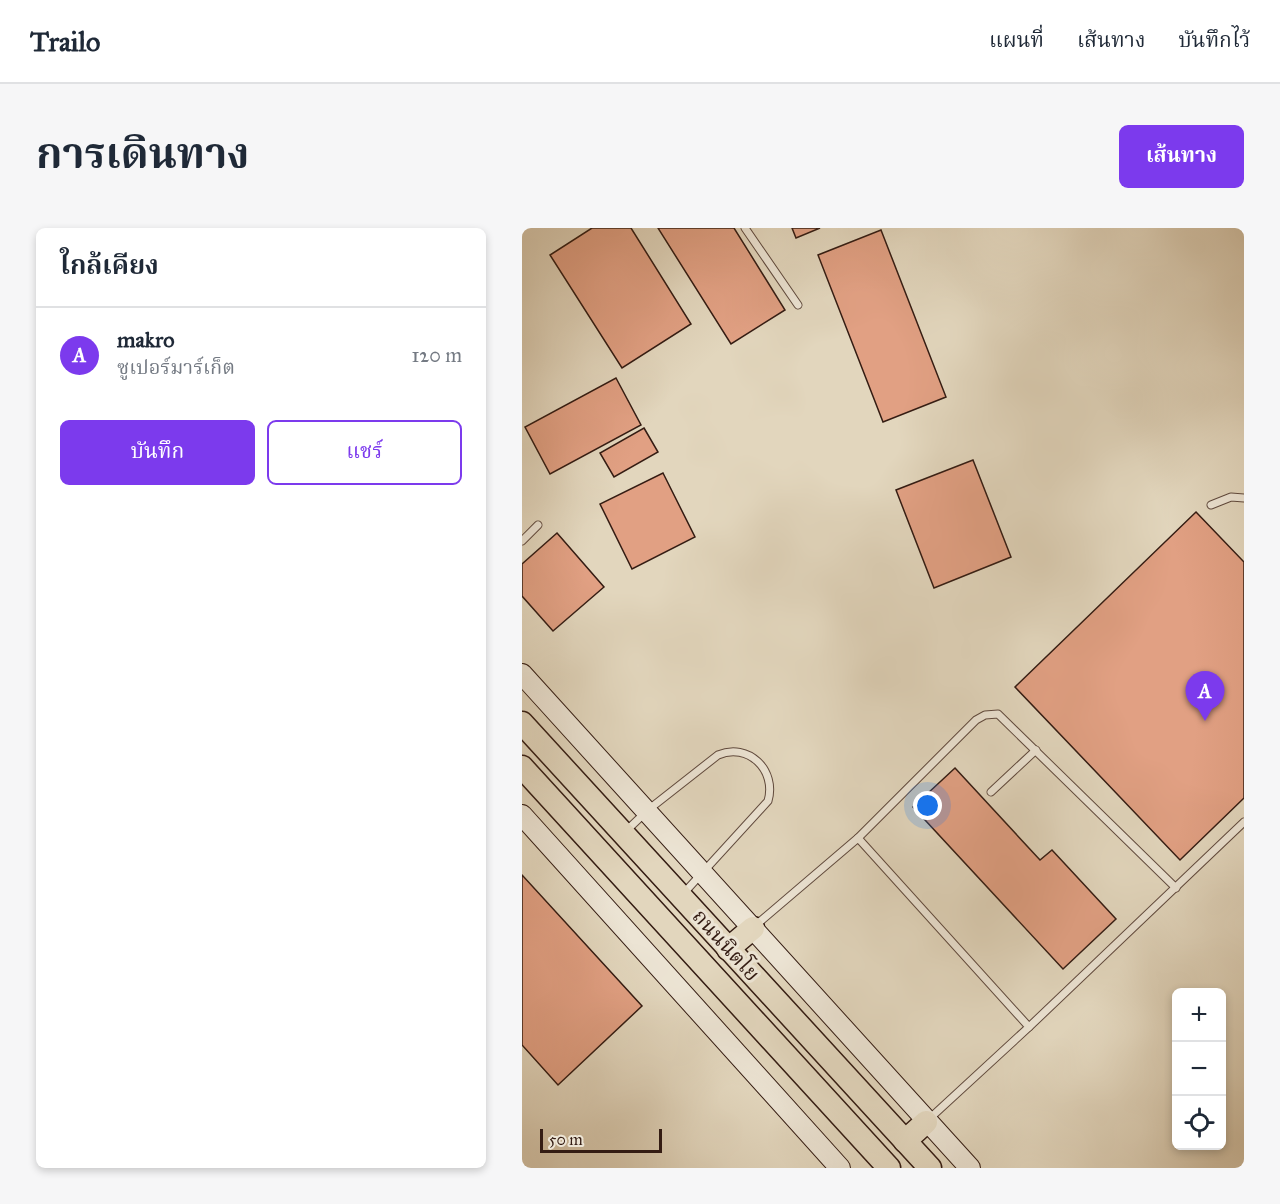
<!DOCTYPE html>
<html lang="th">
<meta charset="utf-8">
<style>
:root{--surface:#fff;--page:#f6f6f7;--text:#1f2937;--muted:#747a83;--line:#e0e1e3;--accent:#7c3aed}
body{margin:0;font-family:"IM FELL Great Primer","Noto Serif Thai",serif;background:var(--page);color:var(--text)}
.controls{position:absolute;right:18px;bottom:18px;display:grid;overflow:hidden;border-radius:9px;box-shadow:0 3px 9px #0003}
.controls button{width:54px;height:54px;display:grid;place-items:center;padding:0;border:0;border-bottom:2px solid var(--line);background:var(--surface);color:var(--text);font:30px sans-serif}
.scale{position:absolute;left:18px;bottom:15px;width:122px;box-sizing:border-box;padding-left:6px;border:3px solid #341c13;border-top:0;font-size:16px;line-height:21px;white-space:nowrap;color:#341c13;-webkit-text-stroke:4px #ece4d4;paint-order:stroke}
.you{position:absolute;left:406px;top:578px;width:21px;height:21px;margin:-15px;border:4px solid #fff;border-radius:50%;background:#1a73e8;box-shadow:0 0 0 9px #1a73e833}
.badge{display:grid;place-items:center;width:39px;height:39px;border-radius:50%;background:var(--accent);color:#fff;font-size:20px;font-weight:700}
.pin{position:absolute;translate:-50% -50px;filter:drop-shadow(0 2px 3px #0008)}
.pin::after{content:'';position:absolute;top:32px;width:21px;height:18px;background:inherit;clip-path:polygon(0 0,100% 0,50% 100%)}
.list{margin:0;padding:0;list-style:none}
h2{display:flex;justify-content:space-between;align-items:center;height:78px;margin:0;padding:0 24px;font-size:26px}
h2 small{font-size:20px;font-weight:400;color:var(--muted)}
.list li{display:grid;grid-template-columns:39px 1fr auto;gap:18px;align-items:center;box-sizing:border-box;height:96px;padding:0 24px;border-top:2px solid var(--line)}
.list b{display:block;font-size:22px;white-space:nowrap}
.list p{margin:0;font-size:20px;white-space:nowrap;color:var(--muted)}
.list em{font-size:20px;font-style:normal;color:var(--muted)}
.actions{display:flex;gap:12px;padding:18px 24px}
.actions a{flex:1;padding:14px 0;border:2px solid var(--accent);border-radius:9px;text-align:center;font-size:21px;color:var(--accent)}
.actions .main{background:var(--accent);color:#fff}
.icon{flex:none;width:33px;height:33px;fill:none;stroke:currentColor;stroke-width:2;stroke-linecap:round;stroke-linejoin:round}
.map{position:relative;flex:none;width:722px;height:940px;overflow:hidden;border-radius:9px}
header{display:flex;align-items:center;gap:36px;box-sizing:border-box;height:84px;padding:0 30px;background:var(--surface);border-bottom:2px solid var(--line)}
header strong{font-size:28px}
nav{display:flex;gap:33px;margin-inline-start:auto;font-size:21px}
.intro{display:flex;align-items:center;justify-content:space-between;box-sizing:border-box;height:144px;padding:0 36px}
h1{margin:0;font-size:42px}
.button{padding:15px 27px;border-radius:9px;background:var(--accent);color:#fff;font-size:21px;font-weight:700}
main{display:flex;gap:36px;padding:0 36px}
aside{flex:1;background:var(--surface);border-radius:9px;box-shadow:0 3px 9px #0003}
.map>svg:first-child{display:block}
.building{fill:#e1a083;stroke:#341c13;stroke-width:1.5}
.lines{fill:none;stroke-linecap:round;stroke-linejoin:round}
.service-casing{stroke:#604a3e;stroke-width:9}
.secondary-casing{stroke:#341c13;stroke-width:22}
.trunk-casing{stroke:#341c13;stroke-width:25}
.service{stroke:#ece4d4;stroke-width:7}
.secondary{stroke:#ece4d4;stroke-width:20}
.trunk{stroke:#e2d6bd;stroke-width:22}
.labels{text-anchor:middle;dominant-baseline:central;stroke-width:6;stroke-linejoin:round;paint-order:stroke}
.street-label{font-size:21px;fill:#341c13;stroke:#ece4d4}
</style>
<header>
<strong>Trailo</strong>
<nav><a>แผนที่</a><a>เส้นทาง</a><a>บันทึกไว้</a></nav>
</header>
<div class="intro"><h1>การเดินทาง</h1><a class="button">เส้นทาง</a></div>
<main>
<aside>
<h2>ใกล้เคียง<small></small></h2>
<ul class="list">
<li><span class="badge">A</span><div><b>makro</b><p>ซูเปอร์มาร์เก็ต</p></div><em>120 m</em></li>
</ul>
<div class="actions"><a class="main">บันทึก</a><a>แชร์</a></div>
</aside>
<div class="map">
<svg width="722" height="940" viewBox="0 0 722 940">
<rect width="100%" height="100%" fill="#e2d6bd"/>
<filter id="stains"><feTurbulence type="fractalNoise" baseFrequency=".00333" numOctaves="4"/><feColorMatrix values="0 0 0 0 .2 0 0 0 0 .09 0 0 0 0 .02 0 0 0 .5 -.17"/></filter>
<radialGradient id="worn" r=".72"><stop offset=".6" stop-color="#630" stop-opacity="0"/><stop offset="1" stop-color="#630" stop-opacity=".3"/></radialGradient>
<!-- building -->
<g class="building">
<path d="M70 0H109L169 96 100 140 28 27Z"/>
<path d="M136 0H212L263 82 209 116Z"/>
<path d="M270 0H298L274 10Z"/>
<path d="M359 2 424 169 361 194 296 27Z"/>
<path d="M94 150 119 197 28 246 3 199Z"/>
<path d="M122 200 136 224 92 249 78 225Z"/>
<path d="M451 232 489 329 412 360 374 262Z"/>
<path d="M141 245 173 309 110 341 78 276Z"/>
<path d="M674 284 722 334V570L658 632 493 459Z"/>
<path d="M35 305 82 359 31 403 0 368V336Z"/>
<path d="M433 540 518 632 530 622 594 691 541 741 391 579Z"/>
<path d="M0 647 120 778 36 857 0 817Z"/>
</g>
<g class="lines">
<!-- service casing -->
<g class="service-casing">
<g id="service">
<path d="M223 0 276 77"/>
<path d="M689 277 709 269 722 270"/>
<path d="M0 313 16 297"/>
<path d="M469 564 514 522"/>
<path d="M104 603 126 582 196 527C226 514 255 542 246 573L161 666"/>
<path d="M336 610 454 492 463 487 476 486 654 660"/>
<path d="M234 697 336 610 507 799 406 892"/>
<path d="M507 799 722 594"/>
</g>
</g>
<!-- secondary casing -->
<g class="secondary-casing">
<g id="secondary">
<path d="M0 446 448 940"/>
<path d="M0 587 318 940"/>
</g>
</g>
<!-- trunk casing -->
<g class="trunk-casing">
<g id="trunk">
<path d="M0 495 408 940"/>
<path d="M0 539 367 940"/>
<path d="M206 721 231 700"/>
<path d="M383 913 404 894"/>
</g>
</g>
<!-- service -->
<use href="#service" class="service"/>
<!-- secondary -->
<use href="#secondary" class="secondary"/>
<!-- trunk -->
<use href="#trunk" class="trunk"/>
</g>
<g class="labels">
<!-- street labels -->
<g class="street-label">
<text transform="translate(204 717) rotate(48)">ถนนนิตโย</text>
</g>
</g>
<rect width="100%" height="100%" filter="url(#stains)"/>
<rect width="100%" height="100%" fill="url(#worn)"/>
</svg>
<div class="controls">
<button>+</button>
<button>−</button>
<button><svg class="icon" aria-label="locate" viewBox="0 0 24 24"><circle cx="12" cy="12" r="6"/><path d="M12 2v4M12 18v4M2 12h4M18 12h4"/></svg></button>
</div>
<div class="scale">50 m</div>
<div class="you"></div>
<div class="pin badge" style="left:683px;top:493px">A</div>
</div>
</main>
